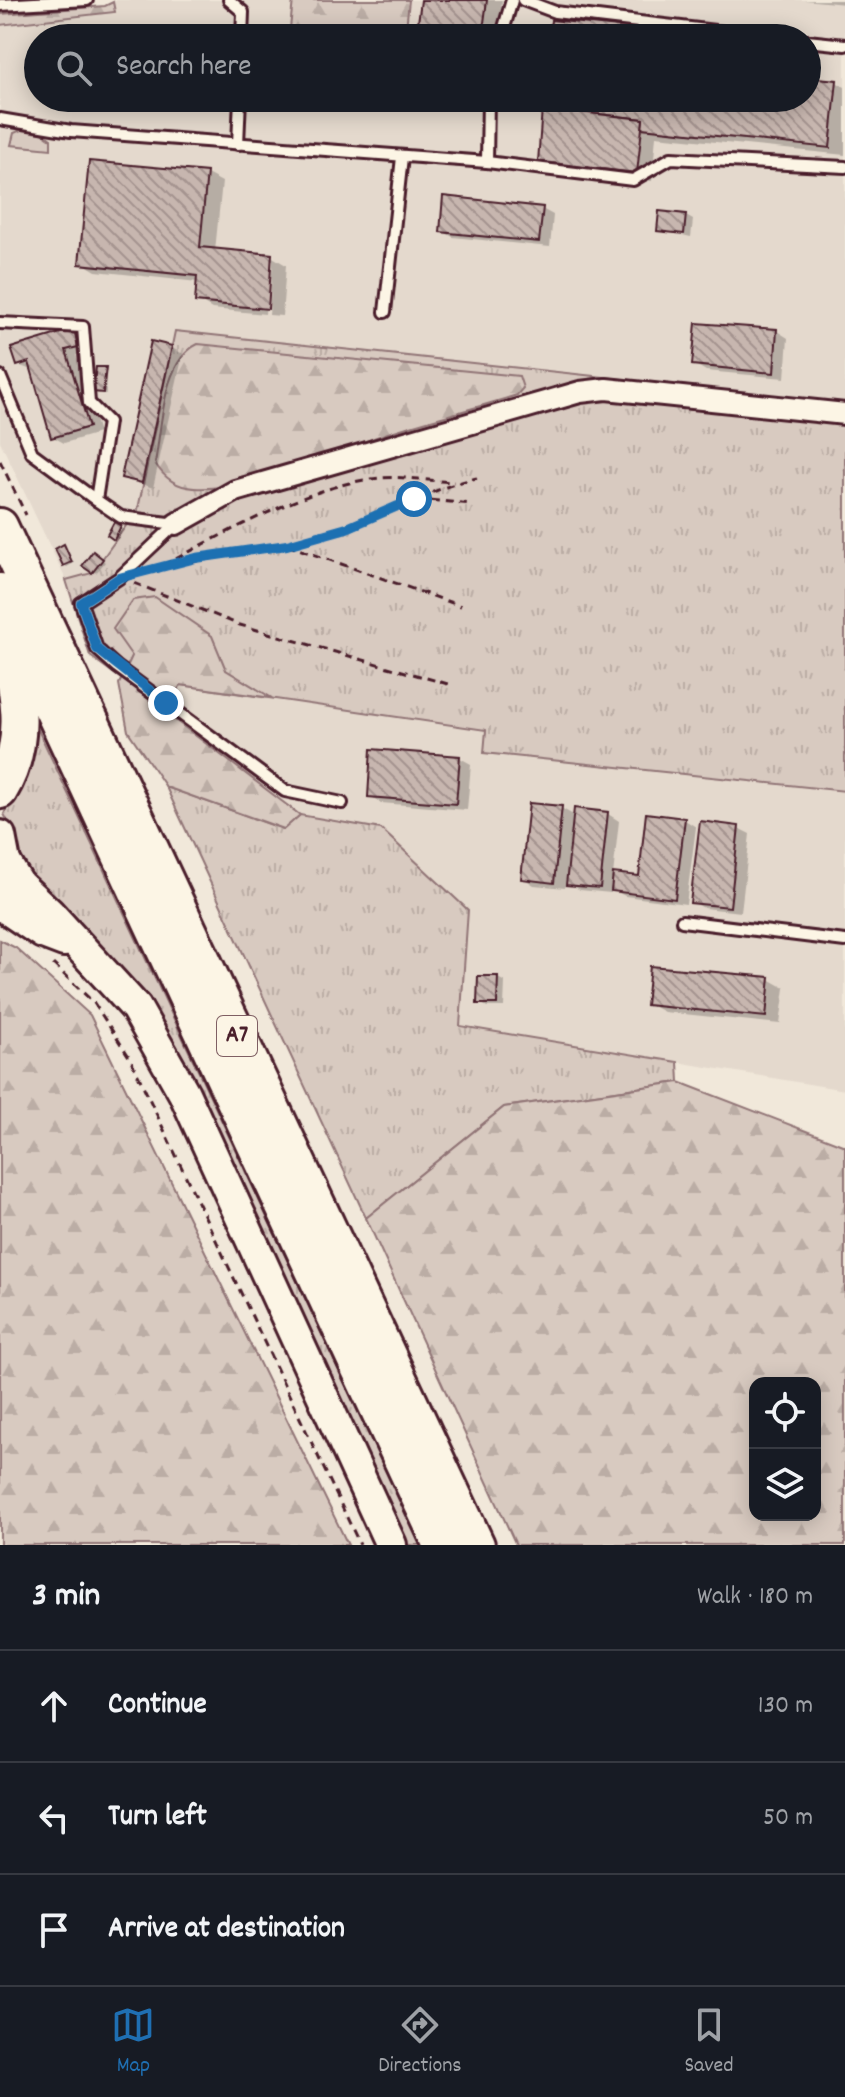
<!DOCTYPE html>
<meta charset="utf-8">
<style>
:root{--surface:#171b24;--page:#20242c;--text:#f1f3f6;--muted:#9ea1a6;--line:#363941;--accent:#1f6fb2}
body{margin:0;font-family:Dekko,sans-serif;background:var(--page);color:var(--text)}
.controls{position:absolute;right:24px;bottom:24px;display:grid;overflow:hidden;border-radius:16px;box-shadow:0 4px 20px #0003}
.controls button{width:72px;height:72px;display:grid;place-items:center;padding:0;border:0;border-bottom:2px solid var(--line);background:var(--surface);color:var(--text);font:40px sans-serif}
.stop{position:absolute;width:24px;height:24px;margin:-18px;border:6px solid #1f6fb2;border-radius:50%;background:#fff}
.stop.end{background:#1f6fb2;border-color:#fff;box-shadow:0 2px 8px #0008}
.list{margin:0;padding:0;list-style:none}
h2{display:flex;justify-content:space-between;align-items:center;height:104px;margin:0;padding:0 32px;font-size:34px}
h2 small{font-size:26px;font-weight:400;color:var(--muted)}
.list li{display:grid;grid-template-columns:52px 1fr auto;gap:24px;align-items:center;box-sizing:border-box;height:112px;padding:0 32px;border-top:2px solid var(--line)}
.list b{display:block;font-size:30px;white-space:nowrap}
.list em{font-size:26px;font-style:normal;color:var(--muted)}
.icon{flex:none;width:44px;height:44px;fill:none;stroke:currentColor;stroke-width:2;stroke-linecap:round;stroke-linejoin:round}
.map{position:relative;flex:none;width:845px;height:1545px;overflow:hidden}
.search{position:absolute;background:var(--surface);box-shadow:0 4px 20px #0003;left:24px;right:24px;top:24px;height:88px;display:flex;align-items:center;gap:20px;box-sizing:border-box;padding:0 28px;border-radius:44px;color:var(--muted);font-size:30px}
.sheet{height:440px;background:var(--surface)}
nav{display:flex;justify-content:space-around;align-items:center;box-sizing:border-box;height:112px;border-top:2px solid var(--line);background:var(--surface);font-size:22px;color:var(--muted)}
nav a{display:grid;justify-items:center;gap:4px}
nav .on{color:var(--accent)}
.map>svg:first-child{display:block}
.built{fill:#e4d9cd;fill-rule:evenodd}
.grass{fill:url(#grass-tufts);stroke:#917476;stroke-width:2}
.forest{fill:url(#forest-firs);stroke:#917476;stroke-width:2;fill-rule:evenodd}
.shadow{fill:#0003}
.building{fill:url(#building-back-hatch);stroke:#4a1f2b;stroke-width:2}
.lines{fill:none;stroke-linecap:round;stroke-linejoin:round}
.service-casing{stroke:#4a1f2b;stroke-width:16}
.minor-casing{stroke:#4a1f2b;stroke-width:26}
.secondary-casing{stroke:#4a1f2b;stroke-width:36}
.trunk-casing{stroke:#4a1f2b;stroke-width:40}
.motorway-casing{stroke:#4a1f2b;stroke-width:44}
.path{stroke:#4a1f2b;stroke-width:3;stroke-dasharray:8 6;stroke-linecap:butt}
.service{stroke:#fcf5e5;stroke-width:10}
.minor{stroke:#fcf5e5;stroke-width:20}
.secondary{stroke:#fcf5e5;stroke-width:30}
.trunk{stroke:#fcf5e5;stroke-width:34}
.motorway{stroke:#fcf5e5;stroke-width:38}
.route{stroke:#1f6fb2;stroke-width:10}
.labels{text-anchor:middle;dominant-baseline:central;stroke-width:7;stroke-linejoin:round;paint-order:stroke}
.shield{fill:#fcf5e5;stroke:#7f5f63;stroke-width:2}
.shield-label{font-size:24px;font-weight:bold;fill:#4a1f2b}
</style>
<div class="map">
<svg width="845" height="1545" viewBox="0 0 845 1545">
<defs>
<pattern id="grass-tufts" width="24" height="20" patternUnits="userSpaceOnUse" patternTransform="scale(2)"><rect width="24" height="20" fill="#d8cac0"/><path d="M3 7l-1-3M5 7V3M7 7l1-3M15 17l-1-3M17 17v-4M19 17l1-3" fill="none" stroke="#bbada5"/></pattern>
<pattern id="forest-firs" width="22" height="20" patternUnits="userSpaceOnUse" patternTransform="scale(2)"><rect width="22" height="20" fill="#d8cac0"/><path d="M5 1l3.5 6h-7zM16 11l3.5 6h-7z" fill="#bbada5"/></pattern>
<pattern id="building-back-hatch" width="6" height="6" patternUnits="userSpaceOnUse" patternTransform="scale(2)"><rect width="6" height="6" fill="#c7b6af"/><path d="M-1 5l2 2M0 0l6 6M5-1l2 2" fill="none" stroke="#a4938f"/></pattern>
</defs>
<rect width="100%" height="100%" fill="#f1e8da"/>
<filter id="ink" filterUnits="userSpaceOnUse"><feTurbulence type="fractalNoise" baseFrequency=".0125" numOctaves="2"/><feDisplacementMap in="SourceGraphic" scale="16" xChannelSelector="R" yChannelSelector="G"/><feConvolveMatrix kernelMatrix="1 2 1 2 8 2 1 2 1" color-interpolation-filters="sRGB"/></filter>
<g filter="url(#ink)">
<!-- built -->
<g class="built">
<path d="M113 0H845V403L176 331 138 509 92 573 66 580 0 441V25L114 12ZM38 38H807V98H38Z"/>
<path d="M181 685 487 730 485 753 845 791V1090L460 1026 381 829 300 815 162 709Z"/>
</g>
<!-- grass -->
<g class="grass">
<path d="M26 128 38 130 51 139V149L11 145 14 133Z"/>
<path d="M175 331 845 403V791L484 753 486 730 181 685 162 709 90 656 66 580 92 573 138 509Z"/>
<path d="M33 719 421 1545H403L157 1019 82 939 20 863 15 835 4 814 24 774Z"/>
<path d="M166 787 283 829 300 815 381 829 468 910 460 1026 678 1062 679 1082 504 1107 366 1218Z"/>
</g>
<!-- forest -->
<g class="forest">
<path d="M293 0H409L405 38H289Z"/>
<path d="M113 2 115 12 0 25V14L105 6Z"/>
<path d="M198 344 519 376 523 388 517 395C474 409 430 419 388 433 333 452 251 492 194 488 176 487 164 478 155 463 162 427 162 361 198 344Z"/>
<path d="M155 597 212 636 226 670 272 698 181 685 162 710 300 815 284 829 166 787 128 731 119 684 132 656 113 629 133 600Z"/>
<path d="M0 940 16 948 90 1015 348 1545H0Z"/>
<path d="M679 1082 845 1146V1545H516L366 1218 504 1107ZM755 1383H815V1515H755Z"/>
</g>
<!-- shadow -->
<g class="shadow">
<path d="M423 0H502L497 38H418Z"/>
<path d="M804 0H845V4Z"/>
<path d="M807 79 836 82 845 87V155L656 136 652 181 555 170 540 161 546 98H807Z"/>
<path d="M110 98H138V101Z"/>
<path d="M207 174 222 182 215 251 271 256 286 265 282 316 269 315 273 260H269L265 314 212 309 197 300 198 282 96 271 81 262Z"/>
<path d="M542 209 553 215 550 247 453 237 442 231Z"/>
<path d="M686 216 693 220 691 237 659 230Z"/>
<path d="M777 331 788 338 785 378 706 371 694 364Z"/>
<path d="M74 332 85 338 89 352 76 355 99 433 64 443 53 437 34 371 18 365Z"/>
<path d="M172 348 183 354 153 488 123 477Z"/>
<path d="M105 369 106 394 98 393 96 391Z"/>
<path d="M115 525 123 529 118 539 109 534Z"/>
<path d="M64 546 74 563 67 567 64 565Z"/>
<path d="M94 553 105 562 96 573 85 565Z"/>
<path d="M460 758 471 764 467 810 381 803 370 796Z"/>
<path d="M561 808 575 816 608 814 619 821 613 875 640 878 685 820 696 827 686 904 625 896 611 889V893L580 890 566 882 565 888 534 885 523 878Z"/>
<path d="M738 828 750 834 741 912 704 908 692 902Z"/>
<path d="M498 978 505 982 504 1007H487L480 1003Z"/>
<path d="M769 979 785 988 780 1024 664 1012 649 1004Z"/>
</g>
<!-- building -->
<g class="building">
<path d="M421 0H487L482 38H416Z"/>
<path d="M551 20 649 30V38H549Z"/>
<path d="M807 77 837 80 830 148 642 128 643 119 542 108 543 98H807Z"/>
<path d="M542 108 643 119 637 173 538 162Z"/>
<path d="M89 161 207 172 200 247 272 254 268 309 195 302 197 276 79 264Z"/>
<path d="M443 196 543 207 539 242 440 232Z"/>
<path d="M659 211 686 214 684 234 657 231Z"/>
<path d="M696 323 777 329 774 373 692 365Z"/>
<path d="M74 329 78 347 66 350 89 427 51 438 29 362 17 366 11 348Z"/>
<path d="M151 341 172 346 142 483 121 478Z"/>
<path d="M96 367H106L103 393 93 392Z"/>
<path d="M114 522 121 526 114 540 107 535Z"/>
<path d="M64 544 72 562 63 566 55 549Z"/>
<path d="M93 551 103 559 92 573 82 566Z"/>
<path d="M371 749 460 756 456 804 368 797Z"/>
<path d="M529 803 562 806 554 883 521 879Z"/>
<path d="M574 808 608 812 600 888 566 885Z"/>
<path d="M646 813 685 818 675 899 611 891 613 873 639 876Z"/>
<path d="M700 821 739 826 730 907 690 903Z"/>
<path d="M650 966 770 977 766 1017 646 1005Z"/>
<path d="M478 976H498L497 1004H477Z"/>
</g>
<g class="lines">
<!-- service casing -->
<g class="service-casing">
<g id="service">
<path d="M229 0 243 12 242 38"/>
<path d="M523 0 555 12 774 38"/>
<path d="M0 5 87 0"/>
<path d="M501 38 512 0"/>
<path d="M807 41 845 45"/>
<path d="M0 119 71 131 487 162 488 98"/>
<path d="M238 144 240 98"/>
<path d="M487 162 633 180 671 158 845 167"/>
<path d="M385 312 402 157"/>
<path d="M0 323 83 327 89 403 108 422 96 500 121 517 176 524"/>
<path d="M0 376 32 453 96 500"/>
<path d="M176 524 119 578 81 603 97 649 117 667 285 791 342 803"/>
<path d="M682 921 845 941"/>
</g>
</g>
<!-- minor casing -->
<g class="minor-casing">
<path id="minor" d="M176 524 235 491 580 392 606 389 845 414"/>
</g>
<!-- secondary casing -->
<g class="secondary-casing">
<g id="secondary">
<path d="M0 836 5 862 0 878"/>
<path d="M5 862 19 885 49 913 136 1008 184 1093 391 1545"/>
<path d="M0 904 43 933 64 941"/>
</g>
</g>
<!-- trunk casing -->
<g class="trunk-casing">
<g id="trunk">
<path d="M0 526 477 1545"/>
<path d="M0 623C15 680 33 736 0 791"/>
</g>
</g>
<!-- motorway casing -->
<g class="motorway-casing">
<path id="motorway" d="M0 593 443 1545"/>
</g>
<!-- path -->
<g class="path">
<path d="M0 461 26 515"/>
<path d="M417 499 472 504"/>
<path d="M287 545 461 606"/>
<path d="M164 565C222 535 314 483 380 478 404 476 430 481 454 482"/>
<path d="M150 570C215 555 281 549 344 529 389 515 430 488 477 478"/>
<path d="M134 583 240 625 448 684"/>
<path d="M53 964 94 1003 130 1058 360 1545"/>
</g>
<!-- service -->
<use href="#service" class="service"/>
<!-- minor -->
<use href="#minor" class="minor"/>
<!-- secondary -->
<use href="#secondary" class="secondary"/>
<!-- trunk -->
<use href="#trunk" class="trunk"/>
<!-- motorway -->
<use href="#motorway" class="motorway"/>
</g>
</g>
<g class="lines" filter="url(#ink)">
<!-- route -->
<path class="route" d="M166 703 97 649 81 603 119 578 196 558 287 545 347 528 414 499"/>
</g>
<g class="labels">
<!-- shield labels -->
<rect class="shield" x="217" y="1016" width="40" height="40" rx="6"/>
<g class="shield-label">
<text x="237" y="1036">A7</text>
</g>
</g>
</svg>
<div class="controls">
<button><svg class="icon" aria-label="locate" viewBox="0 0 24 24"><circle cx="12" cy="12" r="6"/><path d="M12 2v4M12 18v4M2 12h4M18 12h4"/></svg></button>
<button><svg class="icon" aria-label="layers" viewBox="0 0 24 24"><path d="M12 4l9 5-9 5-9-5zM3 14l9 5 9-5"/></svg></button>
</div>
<div class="stop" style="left:414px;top:499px"></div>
<div class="stop end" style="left:166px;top:703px"></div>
<div class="search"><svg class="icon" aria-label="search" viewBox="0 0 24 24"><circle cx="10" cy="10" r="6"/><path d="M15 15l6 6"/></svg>Search here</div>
</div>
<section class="sheet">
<h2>3 min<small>Walk · 180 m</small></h2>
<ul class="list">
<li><svg class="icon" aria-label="ahead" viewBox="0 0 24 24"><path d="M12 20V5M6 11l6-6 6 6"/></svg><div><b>Continue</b></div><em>130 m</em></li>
<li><svg class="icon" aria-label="left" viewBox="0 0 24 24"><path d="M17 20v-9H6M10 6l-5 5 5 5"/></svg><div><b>Turn left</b></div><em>50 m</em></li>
<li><svg class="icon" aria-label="arrive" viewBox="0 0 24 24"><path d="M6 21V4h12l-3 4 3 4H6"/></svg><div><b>Arrive at destination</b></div></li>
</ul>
</section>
<nav>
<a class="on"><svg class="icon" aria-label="map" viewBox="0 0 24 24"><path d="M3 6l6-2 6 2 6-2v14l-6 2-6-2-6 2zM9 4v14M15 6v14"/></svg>Map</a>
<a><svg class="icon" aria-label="directions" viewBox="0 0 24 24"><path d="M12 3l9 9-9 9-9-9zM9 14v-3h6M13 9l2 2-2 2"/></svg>Directions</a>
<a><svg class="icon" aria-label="saved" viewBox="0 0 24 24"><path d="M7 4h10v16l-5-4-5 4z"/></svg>Saved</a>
</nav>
